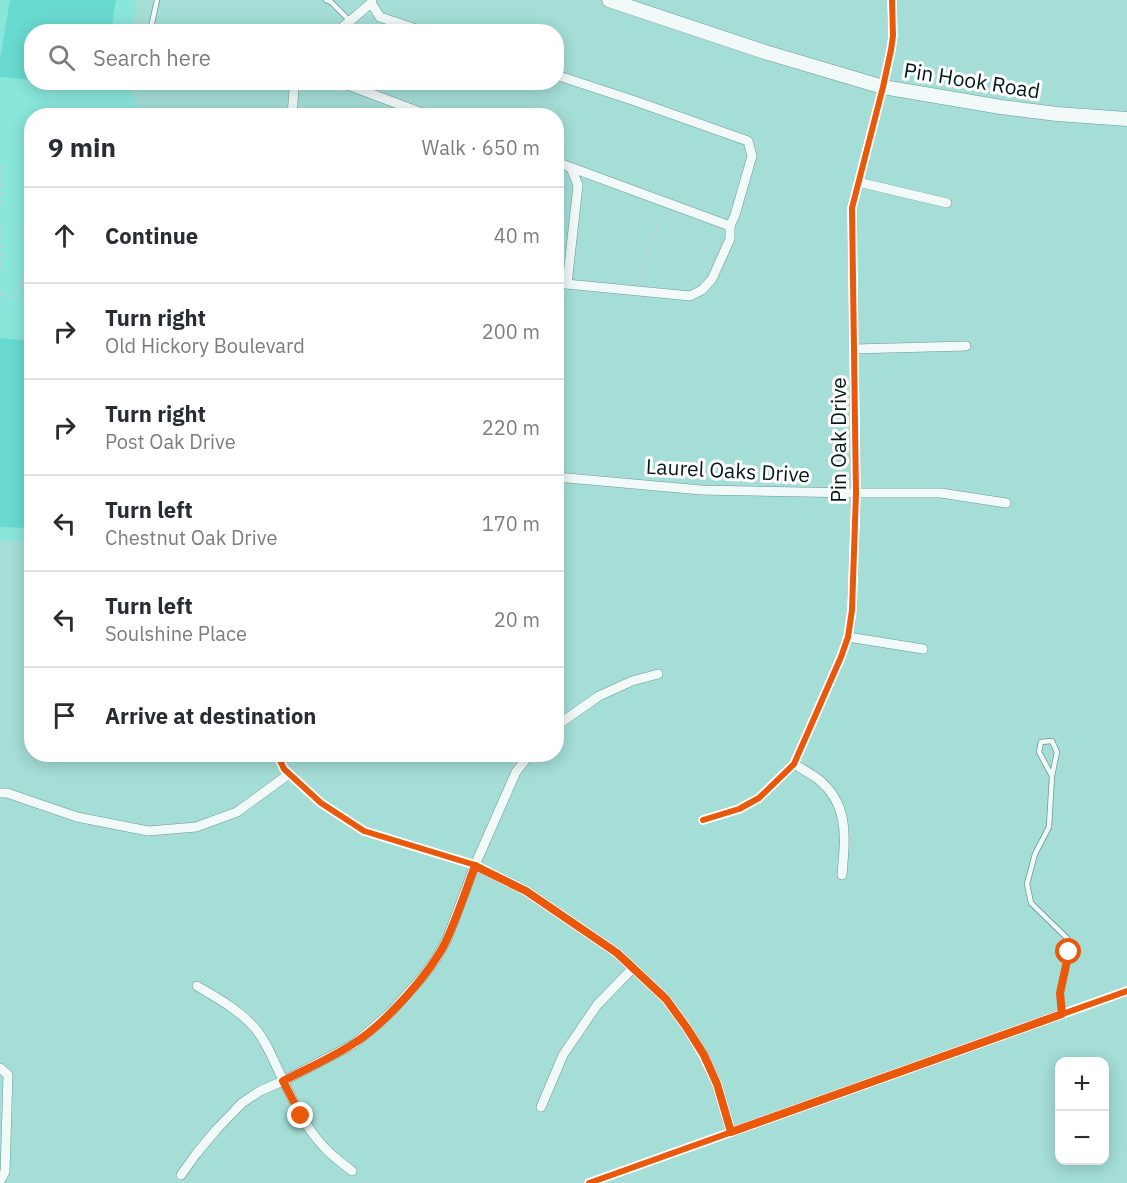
<!DOCTYPE html>
<meta charset="utf-8">
<style>
:root{--surface:#fff;--page:#f7f7f7;--text:#2b2b33;--muted:#7c7c81;--line:#e1e1e2}
body{margin:0;font-family:"IBM Plex Sans",sans-serif;background:var(--page);color:var(--text)}
.controls{position:absolute;right:18px;bottom:18px;display:grid;overflow:hidden;border-radius:12px;box-shadow:0 3px 15px #0003}
.controls button{width:54px;height:54px;display:grid;place-items:center;padding:0;border:0;border-bottom:2px solid var(--line);background:var(--surface);color:var(--text);font:30px sans-serif}
.stop{position:absolute;width:18px;height:18px;margin:-14px;border:4px solid #ea580c;border-radius:50%;background:#fff}
.stop.end{background:#ea580c;border-color:#fff;box-shadow:0 2px 6px #0008}
.list{margin:0;padding:0;list-style:none}
h2{display:flex;justify-content:space-between;align-items:center;height:78px;margin:0;padding:0 24px;font-size:26px}
h2 small{font-size:20px;font-weight:400;color:var(--muted)}
.list li{display:grid;grid-template-columns:39px 1fr auto;gap:18px;align-items:center;box-sizing:border-box;height:96px;padding:0 24px;border-top:2px solid var(--line)}
.list b{display:block;font-size:22px;white-space:nowrap}
.list p{margin:0;font-size:20px;white-space:nowrap;color:var(--muted)}
.list em{font-size:20px;font-style:normal;color:var(--muted)}
.icon{flex:none;width:33px;height:33px;fill:none;stroke:currentColor;stroke-width:2;stroke-linecap:round;stroke-linejoin:round}
.map{position:relative;flex:none;width:1127px;height:1183px;overflow:hidden}
.search{position:absolute;background:var(--surface);box-shadow:0 3px 15px #0003;left:24px;top:24px;width:540px;height:66px;display:flex;align-items:center;gap:15px;box-sizing:border-box;padding:0 21px;border-radius:24px;color:var(--muted);font-size:22px}
.panel{position:absolute;background:var(--surface);box-shadow:0 3px 15px #0003;left:24px;top:108px;width:540px;height:654px;border-radius:24px}
.map>svg:first-child{display:block}
.built{fill:#89e6db}
.green{fill:#69dacf}
.lines{fill:none;stroke-linecap:round;stroke-linejoin:round}
.lane-casing{stroke:#6e9994;stroke-width:6}
.street-casing{stroke:#6e9994;stroke-width:10}
.secondary-casing{stroke:#6e9994;stroke-width:15}
.path{stroke:#c1d2d0;stroke-width:2;stroke-dasharray:4.5 4.5;stroke-linecap:butt}
.lane{stroke:#f1faf9;stroke-width:4.5}
.street{stroke:#f1faf9;stroke-width:9}
.secondary{stroke:#f1faf9;stroke-width:14}
.cycleway-casing{stroke:#fff;stroke-width:10}
.cycleway{stroke:#e8590c;stroke-width:6}
.route{stroke:#ea580c;stroke-width:8}
.labels{text-anchor:middle;dominant-baseline:central;stroke-width:6;stroke-linejoin:round;paint-order:stroke}
.street-label{font-size:21px;fill:#041b19;stroke:#fff}
</style>
<div class="map">
<svg width="1127" height="1183" viewBox="0 0 1127 1183">
<rect width="100%" height="100%" fill="#a4ded7"/>
<!-- built -->
<path class="built" d="M0 0H136L132 31 32 32V82L130 83 138 111 145 115 32 116 31 541H0Z"/>
<!-- green -->
<g class="green">
<path d="M10 0H116L111 31 32 32 31 80 0 77V59Z"/>
<path d="M0 338 31 341V528L0 527Z"/>
</g>
<g class="lines">
<!-- lane casing -->
<g class="lane-casing">
<g id="lane">
<path d="M326 0 331 2 350 21"/>
<path d="M150 32 157 0"/>
<path d="M1052 776 1039 752 1041 742 1052 741 1057 752 1052 776 1049 827 1035 854 1027 884 1031 903 1067 938 1069 952 1060 993 1062 1014"/>
</g>
</g>
<!-- street casing -->
<g class="street-casing">
<g id="street">
<path d="M371 3 380 17 425 32"/>
<path d="M337 32 371 3 372 0"/>
<path d="M556 75 635 101 748 141 752 156 735 215 730 226V239L712 279 702 290 690 296 556 283"/>
<path d="M340 82 430 116"/>
<path d="M292 116 294 89 298 82"/>
<path d="M556 162 730 226"/>
<path d="M858 182 947 203"/>
<path d="M567 284 578 185 571 168"/>
<path d="M854 349 966 346"/>
<path d="M556 477 701 490 856 493H941L1006 503"/>
<path d="M848 637 923 649"/>
<path d="M556 726 599 696 632 681 658 674"/>
<path d="M277 754 284 769 321 803 364 831 475 865 526 891 617 953 666 999 687 1028 703 1055 717 1084 731 1132"/>
<path d="M794 764C802 769 810 773 818 779 850 805 845 838 842 875"/>
<path d="M0 793H7L77 817 148 831 196 827 237 812 289 774"/>
<path d="M703 820 739 809 759 798 794 764 841 657 848 637 852 610 856 493 852 208 883 87 891 50 893 36 892 0"/>
<path d="M197 986C217 998 238 1009 254 1027 267 1042 274 1062 283 1080 294 1103 305 1127 324 1147 332 1156 342 1163 352 1171"/>
<path d="M0 1068 8 1075 5 1172 0 1181"/>
<path d="M541 1107 563 1055 597 1005 633 968"/>
<path d="M181 1175 196 1154 216 1130 242 1103 260 1091 283 1081 354 1044 391 1012 424 975 436 959 447 939 475 865 516 772 530 754"/>
<path d="M589 1183 1127 991"/>
</g>
</g>
<!-- secondary casing -->
<g class="secondary-casing">
<path id="secondary" d="M609 0 765 52 883 87 1001 107 1057 114 1127 119"/>
</g>
<!-- path -->
<g class="path">
<path d="M0 165V206"/>
<path d="M0 226 2 260 0 271"/>
<path d="M639 282 661 215"/>
<path d="M0 292 9 297 14 296 18 291 27 266"/>
</g>
<!-- lane -->
<use href="#lane" class="lane"/>
<!-- street -->
<use href="#street" class="street"/>
<!-- secondary -->
<use href="#secondary" class="secondary"/>
<!-- cycleway casing -->
<g class="cycleway-casing">
<g id="cycleway">
<path d="M277 754 284 769 321 803 364 831 475 865 526 891 617 953 666 999 687 1028 703 1055 717 1084 731 1132"/>
<path d="M703 820 739 809 759 798 794 764 841 657 848 637 852 610 856 493 852 208 883 87 891 50 893 36 892 0"/>
<path d="M589 1183 1127 991"/>
</g>
</g>
<!-- cycleway -->
<use href="#cycleway" class="cycleway"/>
</g>
<g class="lines">
<!-- route -->
<path class="route" d="M301 1116 283 1081C306 1069 331 1058 353 1044 384 1025 432 972 447 939 458 915 466 890 475 866L526 891 617 953 666 999 687 1028 704 1055 717 1084 731 1132 1062 1014 1060 993 1069 952"/>
</g>
<g class="labels">
<!-- street labels -->
<g class="street-label">
<text transform="translate(972 80) rotate(9)">Pin Hook Road</text>
<text transform="translate(838 440) rotate(-90)">Pin Oak Drive</text>
<text transform="translate(728 470) rotate(3)">Laurel Oaks Drive</text>
</g>
</g>
</svg>
<div class="controls">
<button>+</button>
<button>−</button>
</div>
<div class="stop" style="left:1069px;top:952px"></div>
<div class="stop end" style="left:301px;top:1116px"></div>
<div class="search"><svg class="icon" aria-label="search" viewBox="0 0 24 24"><circle cx="10" cy="10" r="6"/><path d="M15 15l6 6"/></svg>Search here</div>
<section class="panel">
<h2>9 min<small>Walk · 650 m</small></h2>
<ul class="list">
<li><svg class="icon" aria-label="ahead" viewBox="0 0 24 24"><path d="M12 20V5M6 11l6-6 6 6"/></svg><div><b>Continue</b></div><em>40 m</em></li>
<li><svg class="icon" aria-label="right" viewBox="0 0 24 24"><path d="M7 20v-9h11M14 6l5 5-5 5"/></svg><div><b>Turn right</b><p>Old Hickory Boulevard</p></div><em>200 m</em></li>
<li><svg class="icon" aria-label="right" viewBox="0 0 24 24"><path d="M7 20v-9h11M14 6l5 5-5 5"/></svg><div><b>Turn right</b><p>Post Oak Drive</p></div><em>220 m</em></li>
<li><svg class="icon" aria-label="left" viewBox="0 0 24 24"><path d="M17 20v-9H6M10 6l-5 5 5 5"/></svg><div><b>Turn left</b><p>Chestnut Oak Drive</p></div><em>170 m</em></li>
<li><svg class="icon" aria-label="left" viewBox="0 0 24 24"><path d="M17 20v-9H6M10 6l-5 5 5 5"/></svg><div><b>Turn left</b><p>Soulshine Place</p></div><em>20 m</em></li>
<li><svg class="icon" aria-label="arrive" viewBox="0 0 24 24"><path d="M6 21V4h12l-3 4 3 4H6"/></svg><div><b>Arrive at destination</b></div></li>
</ul>
</section>
</div>
